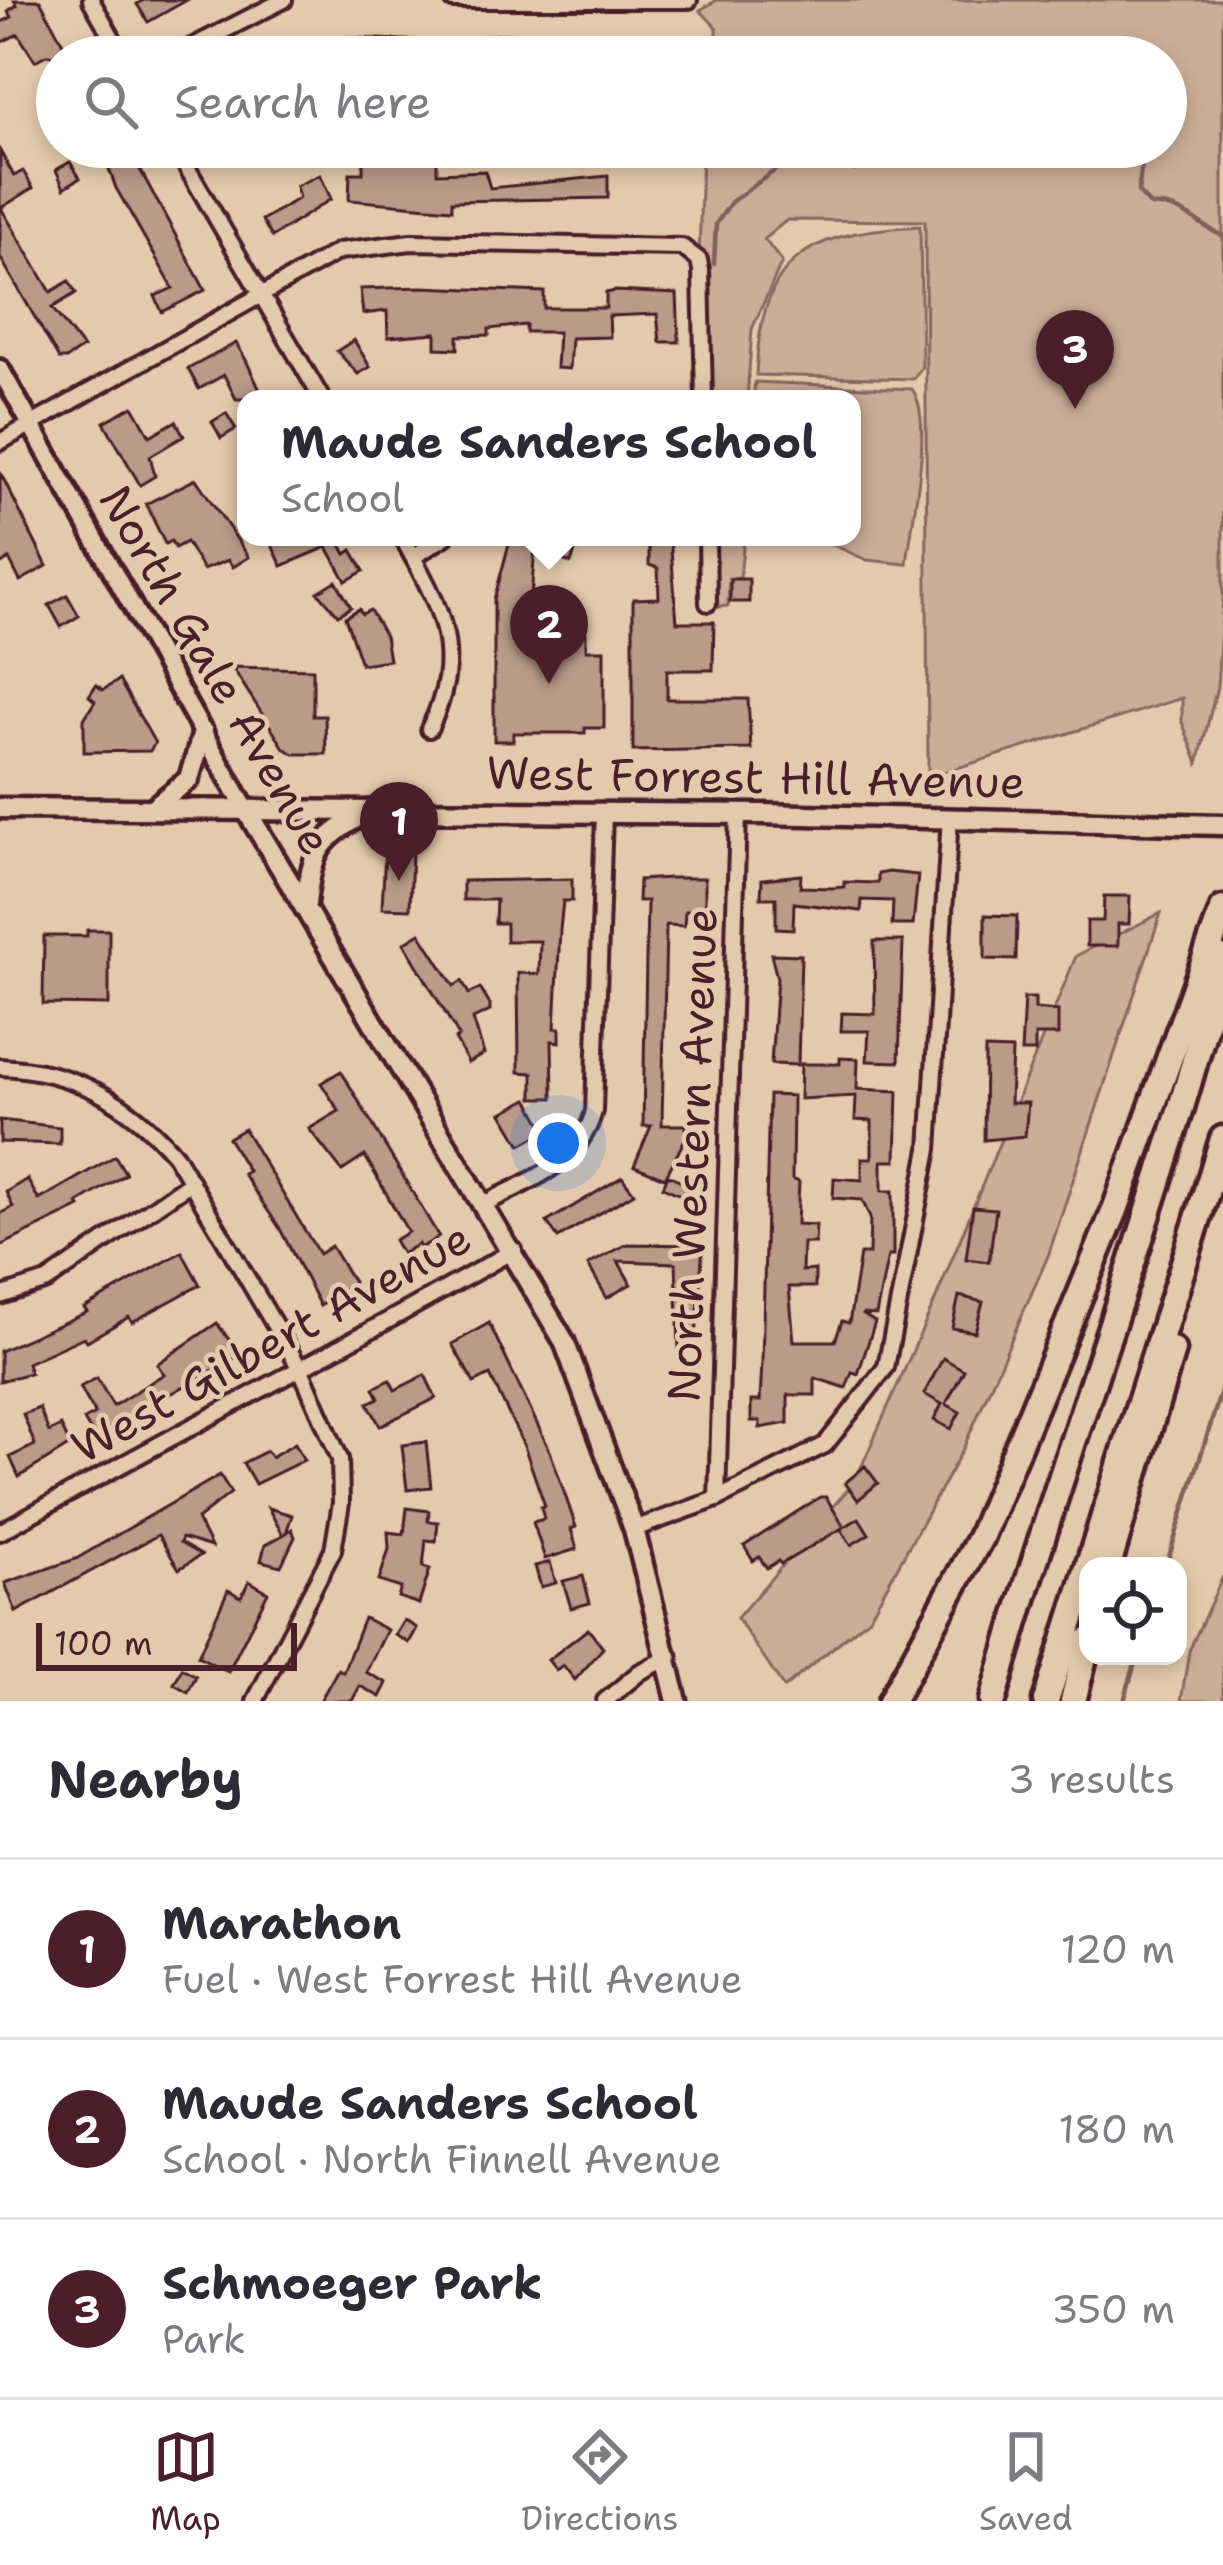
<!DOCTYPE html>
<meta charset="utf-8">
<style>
:root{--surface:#fff;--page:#f2f2f3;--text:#2b2b33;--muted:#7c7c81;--line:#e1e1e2;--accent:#4a1f2b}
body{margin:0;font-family:"Shantell Sans",sans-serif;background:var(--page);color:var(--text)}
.controls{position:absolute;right:36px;bottom:36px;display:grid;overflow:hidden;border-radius:24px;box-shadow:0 6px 18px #0003}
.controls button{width:108px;height:108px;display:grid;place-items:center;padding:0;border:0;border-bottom:3px solid var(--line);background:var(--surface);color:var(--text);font:60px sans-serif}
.scale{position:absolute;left:36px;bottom:30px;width:261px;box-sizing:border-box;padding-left:12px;border:6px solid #4a1f2b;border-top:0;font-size:33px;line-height:42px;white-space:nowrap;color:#4a1f2b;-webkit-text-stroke:9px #e4caac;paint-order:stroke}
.you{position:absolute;left:558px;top:1143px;width:42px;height:42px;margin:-30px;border:9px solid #fff;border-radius:50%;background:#1a73e8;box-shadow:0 0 0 18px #1a73e833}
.badge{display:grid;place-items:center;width:78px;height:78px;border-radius:50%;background:var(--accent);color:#fff;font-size:39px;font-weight:700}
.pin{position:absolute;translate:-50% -99px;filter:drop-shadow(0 3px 6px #0008)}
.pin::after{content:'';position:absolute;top:63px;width:42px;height:36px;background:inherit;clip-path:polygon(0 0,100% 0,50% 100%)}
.popup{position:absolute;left:237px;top:390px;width:624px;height:156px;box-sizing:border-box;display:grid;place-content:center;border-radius:24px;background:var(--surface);filter:drop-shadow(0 3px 9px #0005);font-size:39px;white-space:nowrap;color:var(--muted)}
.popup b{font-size:45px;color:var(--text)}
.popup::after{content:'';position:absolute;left:50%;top:100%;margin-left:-24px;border:24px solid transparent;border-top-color:var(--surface)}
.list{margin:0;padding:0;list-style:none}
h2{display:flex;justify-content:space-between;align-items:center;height:156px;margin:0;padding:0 48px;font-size:51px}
h2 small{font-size:39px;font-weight:400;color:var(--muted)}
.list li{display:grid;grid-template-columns:78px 1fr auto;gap:36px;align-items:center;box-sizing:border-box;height:180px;padding:0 48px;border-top:3px solid var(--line)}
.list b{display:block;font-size:45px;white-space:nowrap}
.list p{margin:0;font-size:39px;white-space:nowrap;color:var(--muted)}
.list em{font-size:39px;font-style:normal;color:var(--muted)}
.icon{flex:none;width:66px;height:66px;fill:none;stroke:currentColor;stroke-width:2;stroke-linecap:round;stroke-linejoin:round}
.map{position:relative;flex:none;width:1223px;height:1701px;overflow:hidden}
.search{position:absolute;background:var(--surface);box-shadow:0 6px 18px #0003;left:36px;right:36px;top:36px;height:132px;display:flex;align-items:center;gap:30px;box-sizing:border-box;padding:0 42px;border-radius:66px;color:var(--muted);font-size:45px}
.sheet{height:696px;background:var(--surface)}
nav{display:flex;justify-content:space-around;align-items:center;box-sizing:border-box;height:168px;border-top:3px solid var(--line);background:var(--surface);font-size:33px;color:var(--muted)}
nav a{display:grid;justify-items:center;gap:6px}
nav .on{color:var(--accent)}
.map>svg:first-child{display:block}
.green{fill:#cbae97;stroke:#8a6661;stroke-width:3}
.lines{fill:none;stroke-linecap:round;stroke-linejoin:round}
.stream{stroke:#845f5b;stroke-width:4.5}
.building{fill:#b99b88;stroke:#4a1f2b;stroke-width:3}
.minor-casing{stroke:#4a1f2b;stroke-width:22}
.tertiary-casing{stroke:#4a1f2b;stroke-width:26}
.secondary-casing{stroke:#4a1f2b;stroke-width:27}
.motorway-casing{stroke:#4a1f2b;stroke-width:33}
.minor{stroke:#e4caac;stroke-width:14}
.tertiary{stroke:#e4caac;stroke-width:16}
.secondary{stroke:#e4caac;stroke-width:18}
.motorway{stroke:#e4caac;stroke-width:24}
.labels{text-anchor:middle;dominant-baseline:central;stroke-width:9;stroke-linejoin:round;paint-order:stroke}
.street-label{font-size:45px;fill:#4a1f2b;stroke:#e4caac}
</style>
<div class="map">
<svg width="1223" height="1701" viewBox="0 0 1223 1701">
<rect width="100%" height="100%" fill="#e4caac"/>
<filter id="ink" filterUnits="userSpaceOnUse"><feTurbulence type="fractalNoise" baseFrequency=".00833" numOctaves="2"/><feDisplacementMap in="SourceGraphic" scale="24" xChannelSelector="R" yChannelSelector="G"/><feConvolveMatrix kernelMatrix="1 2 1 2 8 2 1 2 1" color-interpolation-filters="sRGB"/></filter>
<g filter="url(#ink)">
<!-- green -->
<g class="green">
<path d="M717 0H1223V599L1217 687 1198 763 1182 722V698L928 777 925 221 787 220 764 239 782 262 752 329 747 399H708L699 260 702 147H1166V57H717V28L700 10Z"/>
<path d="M920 226 922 367 913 379 756 375C761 254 809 232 920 226Z"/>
<path d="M755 382 912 389C935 420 911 524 907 564L867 560 815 537H852V399H753Z"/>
<path d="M714 537H744L740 578H729L728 606 718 607Z"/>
<path d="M1161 913 1048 1256 963 1449 869 1618 784 1688 737 1618 855 1481 934 1303 1076 956Z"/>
<path d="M1223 1576V1701H1181L1189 1651Z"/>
</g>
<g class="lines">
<!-- stream -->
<g class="stream">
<path d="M1109 147 1143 158 1138 192 1151 206C1180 203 1198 225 1223 236"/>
<path d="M714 264 716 224 731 202 798 154 832 158 855 170 880 147"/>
<path d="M1166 1566 1223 1385"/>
<path d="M1124 1701 1137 1656"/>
</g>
</g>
<!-- building -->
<g class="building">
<path d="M14 0H40L70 57 46 55 35 61 18 34 0 43V23L12 17 8 11 17 5Z"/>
<path d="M144 0H187L148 22 137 4Z"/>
<path d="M505 34H525V57H268L327 37 474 43 479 37Z"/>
<path d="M101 147H128L205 290 162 312 155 296 173 288 116 188Z"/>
<path d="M363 147H437V173L485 171 490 188 608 176V198L452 201V209L349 200 350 173H363Z"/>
<path d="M636 147H654V165H635Z"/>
<path d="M0 151 14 176 23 171 33 188 1 208 51 292 69 281 76 293 52 308 83 348 66 359H59L0 257Z"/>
<path d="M70 162 80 178 64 188 56 170Z"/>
<path d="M320 175 331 199 272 237 262 220 299 198 296 186Z"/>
<path d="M423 287 544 292V308H606V293L615 291 677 294 679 342H660L657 314 609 316 610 337 571 338 569 369 556 368 558 332H526V325L489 329V335L458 336V349L436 348V333L388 337 387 311 363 314 360 289Z"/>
<path d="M354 340 370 367 358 374 337 351Z"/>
<path d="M236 343 246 360 264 399H236L224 375 199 389 188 369Z"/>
<path d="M133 406 150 436 176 421 184 436 150 456 155 476 140 485 104 422Z"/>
<path d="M226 413 236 429 221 438 212 422Z"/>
<path d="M0 472 47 566 20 581 9 559 0 565Z"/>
<path d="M196 479 249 557 233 567 228 560 203 570 186 542 175 548 171 541 165 544 146 504Z"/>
<path d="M268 537H346L339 541 346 554 352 550 364 571 346 581 327 547 282 566Z"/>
<path d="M556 537 577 545 571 563 550 556Z"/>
<path d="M649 537H670L677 622H714L713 670H667V699H748L751 749 633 751V599L659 598 658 568 649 565Z"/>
<path d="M510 540 535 548 531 598 546 597V634H586V650H604V728H585V733H513V741H494V600Z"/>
<rect x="730" y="579" width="19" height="23"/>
<path d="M336 581 351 607 338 615 318 592Z"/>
<path d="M67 595 79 616 61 627 49 605Z"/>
<path d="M359 609 362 614 370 610 385 636 389 660 361 664 345 617Z"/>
<path d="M232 667 313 669V716H325L326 754H294L284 748Z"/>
<path d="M119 680 155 743 150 751 84 752V719L95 701 89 696 96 685 103 690Z"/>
<path d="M385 850 412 851 410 909 382 908Z"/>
<path d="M889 872 918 875 913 925H892L893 901 862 900 861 911 794 903 793 929 776 928V898H761L762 879 801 875 800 887 833 888 844 887V882L878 883V874Z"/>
<path d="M670 878H705V911H685L684 926 666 925 662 1125H686V1137L665 1178 634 1166 651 1126H643L647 901H638L639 880Z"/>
<path d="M572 879V901H563L560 930 555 1028H560V1042L552 1041 553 1098H533V1073L519 1072 518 973 539 974 540 941H506V923H495L496 900H463V881Z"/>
<path d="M1104 896H1130L1129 924H1118V946H1087V921H1103Z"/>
<path d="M985 915 1017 916 1016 960 985 959Z"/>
<path d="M87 930H109V1005L43 1004 44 936H87Z"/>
<path d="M420 933 454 986 462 981 469 994 480 988 490 1005V1011L473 1019 484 1054 468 1063 455 1039 459 1036 404 943Z"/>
<path d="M874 941H903L899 1062 867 1061 869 1031H841L842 1013 875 1014Z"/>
<path d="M771 954 801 955 798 1065 771 1064 777 978Z"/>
<path d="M1024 998H1035V1009L1058 1011V1035H1035V1052H1021Z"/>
<path d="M985 1049 1012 1050 1010 1103H1028L1025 1136 984 1140Z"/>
<path d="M840 1058 858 1059 857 1089 898 1091 896 1161H882V1191H893V1256H888L876 1315 862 1314 875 1322 858 1374 852 1372 846 1388 815 1378V1395H788V1423L760 1428V1421H751V1401H760L762 1362 769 1095 793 1096 792 1179 799 1182 797 1224 816 1225 815 1243H803L802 1271 815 1270V1287H789L794 1341H835L842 1321 849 1323 860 1254H869L870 1218 862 1200 833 1198 834 1178 862 1180V1158H872V1121L855 1120 856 1096 800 1099 801 1064H840Z"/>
<path d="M341 1071 439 1237 420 1248 418 1244 402 1254 394 1240 408 1232 365 1156 342 1171 309 1129 339 1111 321 1083Z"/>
<path d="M528 1099 546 1131 521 1145 502 1113Z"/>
<path d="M0 1120 60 1127V1144L0 1142Z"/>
<path d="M244 1129 319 1254 331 1246 353 1282 320 1306 279 1227 243 1174 248 1171 228 1138Z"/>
<path d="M115 1156 126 1174 78 1203 80 1207 0 1246V1214L13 1207 6 1192 27 1179 39 1200Z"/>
<path d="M668 1175 688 1184 683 1196 663 1187Z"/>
<path d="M622 1177 634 1193 558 1238 547 1222Z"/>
<path d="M973 1207 996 1209 989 1262 966 1259Z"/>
<path d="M627 1244 703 1245 695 1350 679 1349 676 1263 618 1261 631 1284 607 1298 588 1265Z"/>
<path d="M182 1252 200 1285 132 1322 129 1317 87 1341 84 1337 27 1363 30 1373 0 1381V1351L87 1312 84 1308Z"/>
<path d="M959 1296 983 1302 975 1332 952 1328Z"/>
<path d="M217 1323 240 1355 94 1437 84 1420 95 1414 80 1387 97 1378 113 1406 164 1374 157 1364Z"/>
<path d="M489 1323 550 1451 576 1527 571 1529 577 1549 545 1559 533 1522 544 1519 541 1507 545 1506 524 1446 490 1375 474 1383 452 1344Z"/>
<path d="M943 1358 964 1370 946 1404 960 1412 951 1429 934 1420 942 1404 924 1394Z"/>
<path d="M425 1375 436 1398 380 1426 368 1403 379 1398 374 1388 390 1380 395 1390Z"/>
<path d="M39 1408 49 1432 61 1426 70 1445 19 1477 10 1457 35 1445 23 1414Z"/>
<path d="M426 1442 431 1487 407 1490 402 1445Z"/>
<path d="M295 1443 304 1460 255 1484 243 1463 267 1451 271 1457Z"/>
<path d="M865 1466 878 1483 858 1500 845 1483Z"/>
<path d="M220 1475 231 1493 197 1519 211 1547 182 1538 180 1543 201 1555 179 1569 158 1535 16 1612 5 1583 76 1559Z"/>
<path d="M820 1497H826L844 1527 781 1564 778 1561 767 1568 759 1557 753 1561 744 1546Z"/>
<path d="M268 1508 292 1515 286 1533 292 1529 295 1537 281 1566 261 1561 265 1545 283 1535Z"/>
<path d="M407 1508 429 1511 428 1521 438 1522 436 1541 426 1540 423 1567 430 1569 419 1604 398 1597 401 1588 379 1581 389 1549 388 1532 404 1534Z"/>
<path d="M859 1518 869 1534 851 1545 841 1529Z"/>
<path d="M550 1562 556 1583 541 1587 535 1566Z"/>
<path d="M583 1576 590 1603 571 1608 563 1581Z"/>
<path d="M249 1581 268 1592 228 1672 198 1656 228 1590 241 1597Z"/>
<path d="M364 1618 387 1630 366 1672 387 1683 380 1697 360 1686 352 1701H320L338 1669 343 1672Z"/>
<path d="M404 1620 417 1628 409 1643 395 1635Z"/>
<path d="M588 1629 603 1648 575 1680 563 1665 556 1670 548 1660Z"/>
<path d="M182 1668 196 1676 188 1692 174 1684Z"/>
</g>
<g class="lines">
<!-- minor casing -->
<g class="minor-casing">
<g id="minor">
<path d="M91 0 123 57"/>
<path d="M453 0H689"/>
<path d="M172 57 284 0"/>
<path d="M175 147 322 399"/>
<path d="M0 442 339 251 411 242 682 247 699 260 701 270 704 399"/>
<path d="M402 537C439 605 468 652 429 729"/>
<path d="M707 537 708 603"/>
<path d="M413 557 445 537"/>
<path d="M0 1067C73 1070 128 1101 175 1155L302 1372 340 1459 341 1503 333 1550 255 1701"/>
<path d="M486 1203C531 1179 580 1164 594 1111L604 814"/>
<path d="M0 1296 47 1281 191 1182"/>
<path d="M717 1499 738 814"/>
<path d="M634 1529 717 1499 825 1445 886 1367 929 1149 950 817"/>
<path d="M0 1532C170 1436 344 1348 514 1250"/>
<path d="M605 1701 640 1672 670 1657"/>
</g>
</g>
<!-- tertiary casing -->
<g class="tertiary-casing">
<path id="tertiary" d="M0 369 245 808"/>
</g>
<!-- secondary casing -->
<g class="secondary-casing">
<g id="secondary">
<path d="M0 808 762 814 1223 825"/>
<path d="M153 808 189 779 203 732"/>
<path d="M245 808 564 1341 634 1529 677 1701"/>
<path d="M306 904C312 848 320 839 368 811"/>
</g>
</g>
<!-- motorway casing -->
<g class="motorway-casing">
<g id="motorway">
<path d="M1108 1566 1172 1350"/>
<path d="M891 1701 980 1538 1115 1210 1223 909"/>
<path d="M993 1701C1063 1451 1158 1210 1223 958"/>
<path d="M1046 1701 1223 1139"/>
<path d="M1073 1701 1088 1641"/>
</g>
</g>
<!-- minor -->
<use href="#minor" class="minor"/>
<!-- tertiary -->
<use href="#tertiary" class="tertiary"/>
<!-- secondary -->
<use href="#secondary" class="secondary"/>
<!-- motorway -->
<use href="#motorway" class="motorway"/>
</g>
</g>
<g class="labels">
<!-- street labels -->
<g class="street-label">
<text transform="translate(216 670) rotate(60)">North Gale Avenue</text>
<text transform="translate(756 777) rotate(1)">West Forrest Hill Avenue</text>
<text transform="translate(692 1155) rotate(-88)">North Western Avenue</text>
<text transform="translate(271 1342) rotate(-29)">West Gilbert Avenue</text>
</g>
</g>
</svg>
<div class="controls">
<button><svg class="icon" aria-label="locate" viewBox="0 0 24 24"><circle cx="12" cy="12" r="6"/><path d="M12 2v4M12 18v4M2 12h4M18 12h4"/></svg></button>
</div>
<div class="scale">100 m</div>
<div class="you"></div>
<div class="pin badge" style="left:399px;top:881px">1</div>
<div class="pin badge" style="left:549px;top:684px">2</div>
<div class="popup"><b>Maude Sanders School</b>School</div>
<div class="pin badge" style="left:1075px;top:409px">3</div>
<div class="search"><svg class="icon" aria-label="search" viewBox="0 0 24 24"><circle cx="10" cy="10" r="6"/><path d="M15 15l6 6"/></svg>Search here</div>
</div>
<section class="sheet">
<h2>Nearby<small>3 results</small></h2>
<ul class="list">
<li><span class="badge">1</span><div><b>Marathon</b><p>Fuel · West Forrest Hill Avenue</p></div><em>120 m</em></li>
<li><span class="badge">2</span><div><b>Maude Sanders School</b><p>School · North Finnell Avenue</p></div><em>180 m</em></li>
<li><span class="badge">3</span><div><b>Schmoeger Park</b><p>Park</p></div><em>350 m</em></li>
</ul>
</section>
<nav>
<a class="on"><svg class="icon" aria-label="map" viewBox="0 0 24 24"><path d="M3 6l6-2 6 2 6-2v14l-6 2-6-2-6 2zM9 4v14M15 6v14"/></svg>Map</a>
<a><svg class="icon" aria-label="directions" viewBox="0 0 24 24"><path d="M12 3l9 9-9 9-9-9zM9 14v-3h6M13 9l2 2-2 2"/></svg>Directions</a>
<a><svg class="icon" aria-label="saved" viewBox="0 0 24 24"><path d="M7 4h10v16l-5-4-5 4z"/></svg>Saved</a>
</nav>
